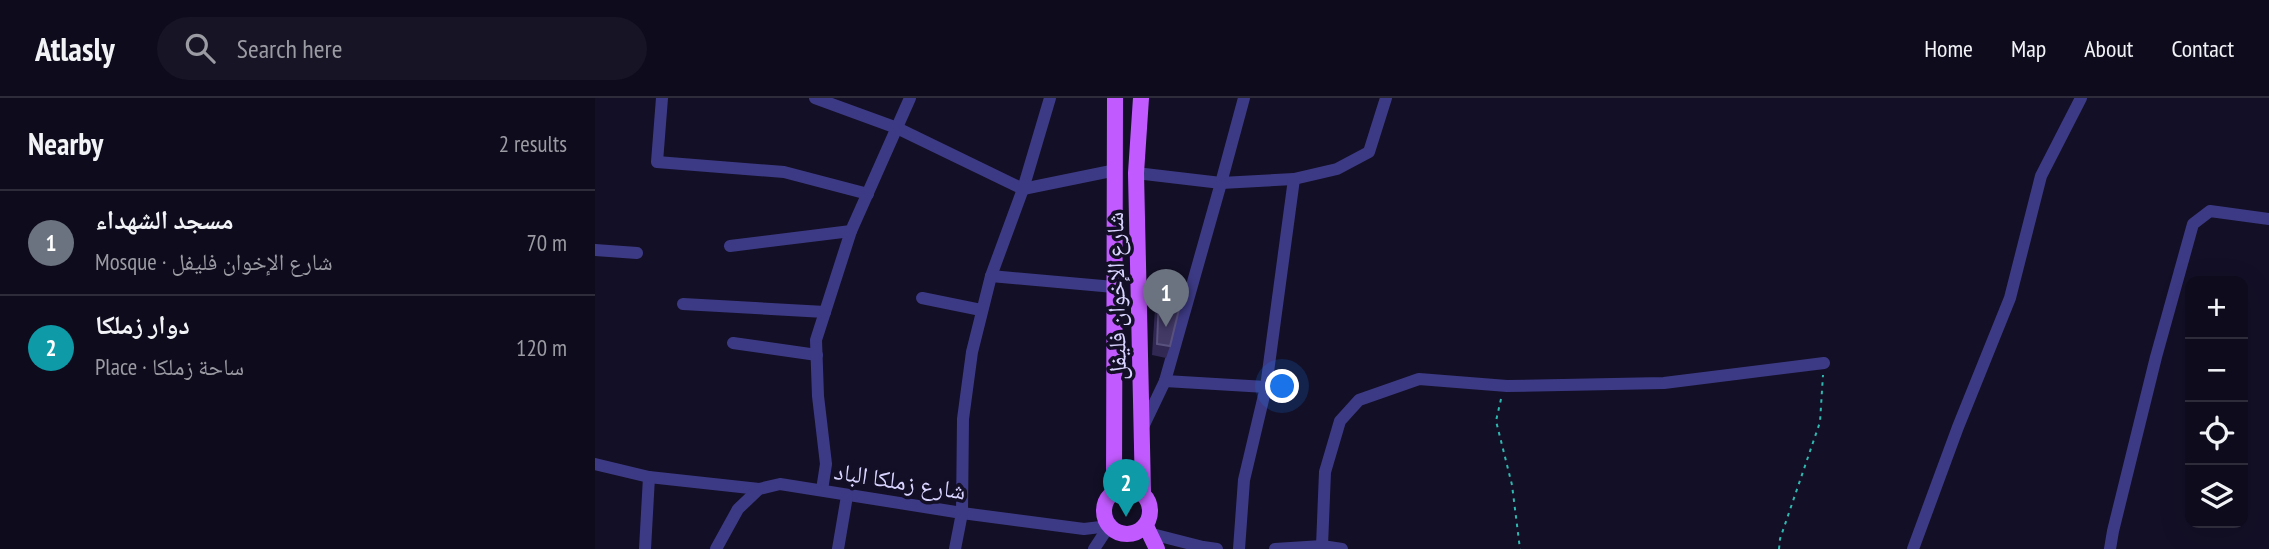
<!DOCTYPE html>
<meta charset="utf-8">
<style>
:root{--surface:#0e0b1c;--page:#171425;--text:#f1f3f6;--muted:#9b9ba3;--line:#2e2b3b;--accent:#00e5ff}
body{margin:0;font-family:"PT Sans Narrow","Noto Naskh Arabic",sans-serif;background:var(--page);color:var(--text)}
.controls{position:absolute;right:21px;bottom:21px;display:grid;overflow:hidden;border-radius:14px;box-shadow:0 7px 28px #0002}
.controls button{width:63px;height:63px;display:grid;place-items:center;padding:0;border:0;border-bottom:2px solid var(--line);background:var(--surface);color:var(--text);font:35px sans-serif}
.you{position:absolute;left:688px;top:289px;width:24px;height:24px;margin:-18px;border:5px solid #fff;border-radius:50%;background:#1a73e8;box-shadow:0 0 0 10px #1a73e833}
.badge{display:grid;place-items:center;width:46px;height:46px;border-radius:50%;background:var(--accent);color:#fff;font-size:23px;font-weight:700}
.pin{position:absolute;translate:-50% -58px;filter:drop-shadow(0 2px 4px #0008)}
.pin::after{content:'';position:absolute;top:37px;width:24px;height:21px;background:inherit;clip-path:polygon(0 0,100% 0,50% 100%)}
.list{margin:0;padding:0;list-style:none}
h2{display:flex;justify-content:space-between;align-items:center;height:91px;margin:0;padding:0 28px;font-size:30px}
h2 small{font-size:23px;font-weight:400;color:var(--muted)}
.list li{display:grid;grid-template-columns:46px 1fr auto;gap:21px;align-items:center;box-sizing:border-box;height:105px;padding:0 28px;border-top:2px solid var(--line)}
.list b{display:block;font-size:26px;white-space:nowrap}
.list p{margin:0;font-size:23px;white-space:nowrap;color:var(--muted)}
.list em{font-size:23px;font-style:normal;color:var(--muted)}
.icon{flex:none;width:38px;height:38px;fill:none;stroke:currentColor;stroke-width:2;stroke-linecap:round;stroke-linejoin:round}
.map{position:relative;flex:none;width:1674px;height:451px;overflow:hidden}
header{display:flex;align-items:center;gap:42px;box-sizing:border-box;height:98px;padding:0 35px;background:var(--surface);border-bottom:2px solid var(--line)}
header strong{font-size:33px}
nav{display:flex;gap:38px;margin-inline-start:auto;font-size:24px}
.search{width:490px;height:63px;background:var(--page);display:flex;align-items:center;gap:18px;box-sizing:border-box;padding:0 24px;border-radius:38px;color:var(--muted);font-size:26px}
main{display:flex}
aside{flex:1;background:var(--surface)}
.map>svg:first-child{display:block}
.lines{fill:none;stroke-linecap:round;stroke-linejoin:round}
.path{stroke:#2fb8b0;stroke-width:2;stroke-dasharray:3.5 5;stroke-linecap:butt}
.minor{stroke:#3d3a85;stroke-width:12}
.major{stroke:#c25bff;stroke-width:16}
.wall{fill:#312854}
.building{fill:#433a66;stroke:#5a527e;stroke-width:2}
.labels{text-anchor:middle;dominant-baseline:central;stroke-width:7;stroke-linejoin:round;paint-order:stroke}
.street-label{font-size:24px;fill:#d9d4ff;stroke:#130f26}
</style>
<header>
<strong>Atlasly</strong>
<div class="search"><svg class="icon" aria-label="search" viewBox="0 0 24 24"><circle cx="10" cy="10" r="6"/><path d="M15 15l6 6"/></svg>Search here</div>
<nav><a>Home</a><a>Map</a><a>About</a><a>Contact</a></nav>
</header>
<main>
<aside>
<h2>Nearby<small>2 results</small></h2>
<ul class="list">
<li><span class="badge" style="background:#6b7280">1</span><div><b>مسجد الشهداء</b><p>Mosque · شارع الإخوان فليفل</p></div><em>70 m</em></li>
<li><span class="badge" style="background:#0f9aa8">2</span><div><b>دوار زملكا</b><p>Place · ساحة زملكا</p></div><em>120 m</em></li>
</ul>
</aside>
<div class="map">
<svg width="1674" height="451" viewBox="0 0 1674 451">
<rect width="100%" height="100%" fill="#130f26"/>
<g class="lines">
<!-- path -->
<g class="path">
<path d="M906 301 901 323 917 387 925 451"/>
<path d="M1184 451 1185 441 1225 324 1228 277"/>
</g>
<!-- minor -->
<g class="minor">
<path d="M67 0 62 64 189 74 273 96"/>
<path d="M220 0 302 30 428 91 521 72"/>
<path d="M649 0 626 85 699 81 742 71 774 54 791 0"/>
<path d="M541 75 626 85 570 283 548 329"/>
<path d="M135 148 256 133"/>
<path d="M0 152 42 155"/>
<path d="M396 178 519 189"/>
<path d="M327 200 386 212"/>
<path d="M88 206 230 214"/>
<path d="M138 245 222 257"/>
<path d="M570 283 671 289"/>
<path d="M0 366 54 379 164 391"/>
<path d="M227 392 231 366 223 298 221 242 256 133 315 0"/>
<path d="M553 435 608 449 622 451"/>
<path d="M727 448 730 374 745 323 764 302 824 281 912 288 1069 285 1229 265"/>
<path d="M50 451 54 379"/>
<path d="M121 451 143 411 164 391 185 386 367 415 489 431 514 428"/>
<path d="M243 451 252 398"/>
<path d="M360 451 367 415 368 321 377 254 396 178 428 91 455 0"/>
<path d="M499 451 514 428"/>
<path d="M644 451 649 382 671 289 699 81"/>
<path d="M680 451 727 448 747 451"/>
<path d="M1318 451 1363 329 1415 200 1446 78 1486 0"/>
<path d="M1515 451 1518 433 1561 259 1598 126 1615 113 1674 121"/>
</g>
<!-- major -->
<g class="major">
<path d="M546 0 541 75 548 394"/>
<circle cx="532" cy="413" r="23"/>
<path d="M519 393 520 0"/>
<path d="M551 428 562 451"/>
</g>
</g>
<!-- wall -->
<path class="wall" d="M564 199 575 248 571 260 557 257 560 210Z"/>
<!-- building -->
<path class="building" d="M564 199H587L575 248 562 246Z"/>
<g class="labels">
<!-- street labels -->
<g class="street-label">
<text transform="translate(521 198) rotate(-91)">شارع الإخوان فليفل</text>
<text transform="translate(305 383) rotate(9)">شارع زملكا الباد</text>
</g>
</g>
</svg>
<div class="controls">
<button>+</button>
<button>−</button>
<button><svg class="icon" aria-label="locate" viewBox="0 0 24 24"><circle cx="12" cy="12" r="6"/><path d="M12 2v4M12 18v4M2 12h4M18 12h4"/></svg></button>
<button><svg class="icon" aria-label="layers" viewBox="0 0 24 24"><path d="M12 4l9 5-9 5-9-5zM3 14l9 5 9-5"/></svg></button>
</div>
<div class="you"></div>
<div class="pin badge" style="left:571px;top:229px;background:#6b7280">1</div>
<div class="pin badge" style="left:531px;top:419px;background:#0f9aa8">2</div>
</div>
</main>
